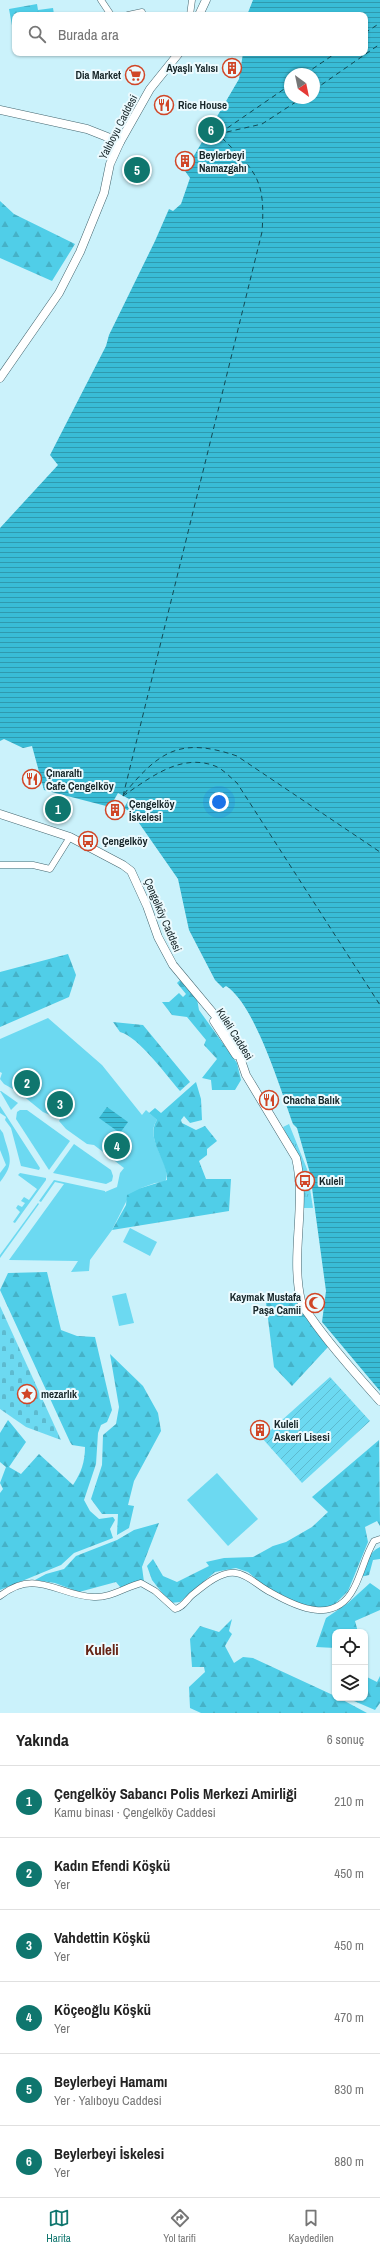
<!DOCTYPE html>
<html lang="tr">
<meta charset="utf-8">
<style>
:root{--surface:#fff;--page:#f6f6f6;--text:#222;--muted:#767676;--line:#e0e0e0;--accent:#0f766e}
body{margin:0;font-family:"Archivo Narrow",sans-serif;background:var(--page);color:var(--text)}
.controls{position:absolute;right:12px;bottom:12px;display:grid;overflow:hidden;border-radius:8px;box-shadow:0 1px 3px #0004}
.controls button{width:36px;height:36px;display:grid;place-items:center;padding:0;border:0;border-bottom:1px solid var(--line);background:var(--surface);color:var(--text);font:20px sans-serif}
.compass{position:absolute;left:284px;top:68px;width:36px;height:36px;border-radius:50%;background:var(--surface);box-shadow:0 1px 3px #0004;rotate:147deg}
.you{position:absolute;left:219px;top:802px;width:14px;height:14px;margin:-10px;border:3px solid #fff;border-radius:50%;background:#1a73e8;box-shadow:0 0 0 6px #1a73e833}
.badge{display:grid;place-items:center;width:26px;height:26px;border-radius:50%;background:var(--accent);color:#fff;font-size:13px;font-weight:700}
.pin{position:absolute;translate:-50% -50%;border:2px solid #fff;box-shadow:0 1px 4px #0006}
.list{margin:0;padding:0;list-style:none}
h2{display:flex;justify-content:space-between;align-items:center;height:52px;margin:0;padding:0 16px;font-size:17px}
h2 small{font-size:13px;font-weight:400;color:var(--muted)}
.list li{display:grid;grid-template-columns:26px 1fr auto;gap:12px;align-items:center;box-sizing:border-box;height:72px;padding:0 16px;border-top:1px solid var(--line)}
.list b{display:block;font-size:15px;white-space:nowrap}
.list p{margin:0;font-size:13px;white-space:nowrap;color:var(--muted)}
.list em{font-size:13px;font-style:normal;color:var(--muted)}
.icon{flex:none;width:22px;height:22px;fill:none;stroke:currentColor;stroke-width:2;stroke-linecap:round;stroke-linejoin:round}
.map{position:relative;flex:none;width:380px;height:1713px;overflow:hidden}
.search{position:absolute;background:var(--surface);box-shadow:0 1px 3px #0004;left:12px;right:12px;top:12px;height:44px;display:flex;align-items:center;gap:10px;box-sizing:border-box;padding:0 14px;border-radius:8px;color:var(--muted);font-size:15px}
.sheet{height:484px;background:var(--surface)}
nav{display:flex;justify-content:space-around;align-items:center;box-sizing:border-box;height:56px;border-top:1px solid var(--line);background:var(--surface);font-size:11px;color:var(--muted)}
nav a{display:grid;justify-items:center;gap:2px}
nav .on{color:var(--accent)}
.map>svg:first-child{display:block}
.grass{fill:#6cd9f1}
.forest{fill:url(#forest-firs)}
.cemetery{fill:url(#cemetery-stones)}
.park{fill:url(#park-tufts)}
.garden{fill:url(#garden-furrows)}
.water{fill:url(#water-rules);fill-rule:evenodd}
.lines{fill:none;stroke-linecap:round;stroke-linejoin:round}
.ferry{stroke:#124954;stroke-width:1;stroke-dasharray:5 4;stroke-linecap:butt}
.minor-casing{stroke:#44666f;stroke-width:7}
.major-casing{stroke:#44666f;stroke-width:9}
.minor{stroke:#fff;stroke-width:6}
.major{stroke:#fff;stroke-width:8}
.labels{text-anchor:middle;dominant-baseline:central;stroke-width:4;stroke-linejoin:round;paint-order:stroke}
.poi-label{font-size:11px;font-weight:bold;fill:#172629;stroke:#ebfafe;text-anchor:start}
.street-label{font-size:11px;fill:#172629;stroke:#ebfafe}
.district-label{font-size:15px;font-weight:bold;fill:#652314;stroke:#ebfafe}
</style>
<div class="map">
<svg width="380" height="1713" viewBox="0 0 380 1713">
<defs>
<pattern id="forest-firs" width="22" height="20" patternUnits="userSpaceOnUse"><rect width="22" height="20" fill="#50cee8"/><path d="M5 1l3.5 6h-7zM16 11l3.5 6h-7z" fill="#45b1c7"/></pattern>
<pattern id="cemetery-stones" width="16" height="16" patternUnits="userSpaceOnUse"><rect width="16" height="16" fill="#6cd9f1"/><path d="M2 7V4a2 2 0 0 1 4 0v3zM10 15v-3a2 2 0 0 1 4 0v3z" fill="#5dbacf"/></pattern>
<pattern id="park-tufts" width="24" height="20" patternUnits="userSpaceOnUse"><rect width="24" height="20" fill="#6cd9f1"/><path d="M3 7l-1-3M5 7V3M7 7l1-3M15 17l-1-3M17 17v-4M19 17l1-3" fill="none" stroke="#5dbacf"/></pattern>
<pattern id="garden-furrows" width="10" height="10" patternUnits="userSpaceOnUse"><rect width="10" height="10" fill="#6cd9f1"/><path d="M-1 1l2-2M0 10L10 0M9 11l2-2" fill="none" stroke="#5dbacf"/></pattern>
<pattern id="water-rules" width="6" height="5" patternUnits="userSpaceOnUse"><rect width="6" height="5" fill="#39bcd6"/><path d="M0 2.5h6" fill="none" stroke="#2f99ae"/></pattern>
</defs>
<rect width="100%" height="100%" fill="#cbf2fb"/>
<!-- grass -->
<g class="grass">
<path d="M48 1018 102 1065 142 1115 146 1110 157 1120C143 1139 174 1166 165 1182L155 1183 141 1188 127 1200 112 1230 90 1260 89 1271 71 1272 78 1261 9 1260 64 1184 55 1182 41 1202 39 1201 54 1180 105 1191V1192L117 1187 120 1173 124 1168 94 1145 87 1144 66 1129 59 1121 62 1116 54 1111 50 1115 43 1112 22 1095 25 1090 21 1087 18 1092 4 1084 0 1079 2 1073 0 1072V1039Z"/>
<path d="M0 1091H1L18 1103 11 1110Z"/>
<path d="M0 1106 40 1168 39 1170 21 1166 11 1128 5 1120 6 1117 0 1113Z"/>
<path d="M20 1110H27L70 1141 49 1170 16 1119 17 1112Z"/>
<path d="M0 1129 3 1133C9 1156 16 1162 0 1182V1173L6 1165 0 1150Z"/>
<path d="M74 1144 111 1170 113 1176 112 1181 106 1184 53 1173Z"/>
<path d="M20 1173 46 1178V1180L15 1223 13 1222 20 1212 16 1208 18 1205 22 1207 25 1203 21 1201 24 1197 29 1200 37 1189 18 1175Z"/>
<path d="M38 1203 39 1204 0 1258V1255Z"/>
<path d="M130 1228 157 1242 150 1256 123 1242Z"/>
<path d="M126 1293 134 1323 119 1326 112 1296Z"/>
<path d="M217 1473 258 1519 228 1546 187 1500Z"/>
</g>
<!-- forest -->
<g class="forest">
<path d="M37 4 38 10 53 8 54 14 15 15V42L9 9Z"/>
<path d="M0 201 14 214 75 244 52 281 0 258Z"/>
<path d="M68 954 76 975 69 997 0 1027V972Z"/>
<path d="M181 979 197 999 199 1010 237 1063 241 1080 235 1090H212L211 1080 202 1078 217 1059 204 1045 206 1040 187 1017 172 1015 162 1002H169L179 993 183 997 186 994 177 983Z"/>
<path d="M113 1022 143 1025 190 1082 180 1091C166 1075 139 1037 120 1032Z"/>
<path d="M196 1082 201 1099 202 1120 190 1123 184 1116 181 1120 182 1123 196 1130 205 1126 217 1141 207 1149V1155L199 1161 206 1179H231L229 1211 112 1230 126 1205 127 1195 141 1188 167 1180C168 1161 145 1139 157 1120L149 1113 155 1108 161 1113Z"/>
<path d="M47 1272 61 1330 77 1336 95 1337 112 1410 107 1422 101 1425 98 1433 96 1464 84 1500 90 1511 99 1519 113 1517 115 1520 110 1529 113 1538 74 1553 61 1565 0 1590V1493L3 1489 0 1483 6 1467 0 1462V1433L8 1420 26 1442 9 1467 21 1474 39 1454 73 1485C81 1473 85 1462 85 1447L72 1445 70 1442 0 1290 8 1273Z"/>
<path d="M297 1291 298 1302 328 1347 292 1386 274 1367 266 1303Z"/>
<path d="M110 1354 143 1386 158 1413 161 1431 134 1481 128 1505 134 1506 129 1528 117 1535 118 1514H102L91 1499 102 1465 103 1435 116 1424 119 1407Z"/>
<path d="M379 1440 380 1526 377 1521 365 1527 368 1542 348 1591 328 1611 298 1603 266 1587 248 1572 236 1568 215 1572 180 1602 170 1603 152 1580 147 1566 153 1559 163 1576 177 1582 209 1566 206 1562 224 1558 253 1557 273 1546 286 1542 312 1527 328 1512 312 1497Z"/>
<path d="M159 1523 142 1567 144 1582 121 1588 116 1582 79 1592 55 1583 35 1580 46 1574 64 1569 76 1556 117 1540 134 1530Z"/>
<path d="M380 1547V1559L373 1560 369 1575 360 1577C365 1566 368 1552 380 1547Z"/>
<path d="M370 1583 380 1590V1610L355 1621 358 1632H335V1648L316 1647 326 1618 348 1603Z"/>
<path d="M232 1619 229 1631 232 1634 225 1646 234 1663 243 1657 253 1658 335 1696V1698H339L367 1713H201L190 1708 189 1687 205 1672 204 1667H192L190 1639 200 1626 219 1632Z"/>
<path d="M365 1676 377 1682 380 1676V1703L375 1710 347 1698H365Z"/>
</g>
<!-- cemetery -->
<path class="cemetery" d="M0 1306 61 1440 26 1427 0 1409Z"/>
<!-- park -->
<path class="park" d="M289 1124 307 1169 313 1208H302V1168L283 1127Z"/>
<!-- garden -->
<path class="garden" d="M330 1377 370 1421 302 1483 262 1438Z"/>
<!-- water -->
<g class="water">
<path d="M253 0H380V1391L322 1322 326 1291 310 1173 297 1128 293 1124C281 1091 255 1004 226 986L223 988 215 980 189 930 178 879 132 813 124 808 129 799 118 793 110 807 44 790 32 746 23 748 4 739 0 741V528L58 465 50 455 106 346 109 335 155 241 169 209 173 211 181 204 190 178 185 171 239 79 243 53H365V15H247ZM290 74H314V98H290Z"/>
<path d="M107 1107 128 1122 120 1133 99 1118Z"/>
</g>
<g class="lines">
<!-- ferry -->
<g class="ferry">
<path d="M365 33 380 23"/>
<path d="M305 74 336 53"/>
<path d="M314 90 380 44"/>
<path d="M220 133 290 85"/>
<path d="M218 134 262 124 302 98"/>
<path d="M124 794C160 750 181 737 237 756L380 852"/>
<path d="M123 796 262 232C266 177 255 171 218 134"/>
<path d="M123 796C151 777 181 753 215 766 223 769 231 778 237 783L380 1005"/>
</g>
<!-- minor casing -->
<g class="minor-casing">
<g id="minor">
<path d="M101 0 111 15"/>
<path d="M128 15 142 12 143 15"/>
<path d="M190 15 192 0"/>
<path d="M0 865H33L50 869 70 837"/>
<path d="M0 1596C36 1567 58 1596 94 1597 110 1598 126 1587 141 1583L155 1591 175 1609C182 1608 186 1601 191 1596 202 1587 221 1570 236 1573 249 1575 258 1586 270 1592 298 1608 335 1625 354 1588 362 1573 365 1556 374 1541L380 1539"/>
</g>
</g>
<!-- major casing -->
<g class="major-casing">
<g id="major">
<path d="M199 15 206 0"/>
<path d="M0 110 87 129 120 142"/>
<path d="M0 378 59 293 80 252 104 193 110 164 120 142 150 89 179 53"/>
<path d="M0 814 70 837 123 865 131 871 147 906 158 937 173 965 233 1037 246 1075 296 1158C307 1204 290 1254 301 1301 302 1307 308 1313 312 1319 332 1348 356 1374 380 1401"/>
<path d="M214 1021 236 1055"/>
</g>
</g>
<!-- minor -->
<use href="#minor" class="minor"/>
<!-- major -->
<use href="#major" class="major"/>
</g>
<!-- icons -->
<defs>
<g id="building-ring" transform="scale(1)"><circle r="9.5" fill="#ebfafe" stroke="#d04627" stroke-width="1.5"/><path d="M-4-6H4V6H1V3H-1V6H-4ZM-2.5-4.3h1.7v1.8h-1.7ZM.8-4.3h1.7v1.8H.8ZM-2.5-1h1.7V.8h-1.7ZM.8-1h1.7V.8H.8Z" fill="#d04627"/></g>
<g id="supermarket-ring" transform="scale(1)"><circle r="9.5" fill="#ebfafe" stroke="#d04627" stroke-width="1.5"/><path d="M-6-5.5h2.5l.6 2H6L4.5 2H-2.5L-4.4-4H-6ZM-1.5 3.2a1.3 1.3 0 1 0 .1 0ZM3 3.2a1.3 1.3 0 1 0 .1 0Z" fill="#d04627"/></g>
<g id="restaurant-ring" transform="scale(1)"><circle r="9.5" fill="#ebfafe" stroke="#d04627" stroke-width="1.5"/><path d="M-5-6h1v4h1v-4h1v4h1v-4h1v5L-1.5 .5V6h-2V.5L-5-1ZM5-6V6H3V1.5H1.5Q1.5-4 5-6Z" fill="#d04627"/></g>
<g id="bus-ring" transform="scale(1)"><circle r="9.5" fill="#ebfafe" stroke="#d04627" stroke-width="1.5"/><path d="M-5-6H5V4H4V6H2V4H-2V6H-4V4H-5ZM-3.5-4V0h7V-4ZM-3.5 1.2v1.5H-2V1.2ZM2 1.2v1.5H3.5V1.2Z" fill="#d04627"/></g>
<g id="mosque-ring" transform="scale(1)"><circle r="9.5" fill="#ebfafe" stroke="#d04627" stroke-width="1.5"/><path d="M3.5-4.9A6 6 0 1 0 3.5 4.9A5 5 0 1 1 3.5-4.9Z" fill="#d04627"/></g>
<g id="sight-ring" transform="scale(1)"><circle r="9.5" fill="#ebfafe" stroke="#d04627" stroke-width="1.5"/><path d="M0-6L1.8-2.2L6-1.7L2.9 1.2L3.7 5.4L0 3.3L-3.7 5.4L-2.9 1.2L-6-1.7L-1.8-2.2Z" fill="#d04627"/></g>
</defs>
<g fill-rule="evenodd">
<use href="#building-ring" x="232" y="68"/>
<use href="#supermarket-ring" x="135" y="75"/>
<use href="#restaurant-ring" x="164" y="105"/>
<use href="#building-ring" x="185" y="161"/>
<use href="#restaurant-ring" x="32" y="779"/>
<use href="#building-ring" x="115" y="810"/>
<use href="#bus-ring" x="88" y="841"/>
<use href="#restaurant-ring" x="269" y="1100"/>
<use href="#bus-ring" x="305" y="1181"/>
<use href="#mosque-ring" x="315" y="1303"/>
<use href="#sight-ring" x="27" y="1394"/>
<use href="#building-ring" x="260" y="1430"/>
</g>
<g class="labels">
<!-- poi labels -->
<g class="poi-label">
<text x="218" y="68" text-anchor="end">Ayaşlı Yalısı</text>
<text x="121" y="75" text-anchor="end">Dia Market</text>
<text x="178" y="105">Rice House</text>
<text x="199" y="155">Beylerbeyi<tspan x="199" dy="13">Namazgahı</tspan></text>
<text x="46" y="773">Çınaraltı<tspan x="46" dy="13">Cafe Çengelköy</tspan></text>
<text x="129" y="804">Çengelköy<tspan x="129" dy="13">İskelesi</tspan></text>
<text x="102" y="841">Çengelköy</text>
<text x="283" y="1100">Chacha Balık</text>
<text x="319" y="1181">Kuleli</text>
<text x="301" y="1297" text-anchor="end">Kaymak Mustafa<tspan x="301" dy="13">Paşa Camii</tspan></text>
<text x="41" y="1394">mezarlık</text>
<text x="274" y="1424">Kuleli<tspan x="274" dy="13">Askerî Lisesi</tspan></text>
</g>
<!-- street labels -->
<g class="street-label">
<text transform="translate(118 127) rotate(-63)">Yalıboyu Caddesi</text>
<text transform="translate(163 915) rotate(67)">Çengelköy Caddesi</text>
<text transform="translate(235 1034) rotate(58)">Kuleli Caddesi</text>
</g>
<!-- district labels -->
<g class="district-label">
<text x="102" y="1649">Kuleli</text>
</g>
</g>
</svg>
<div class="controls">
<button><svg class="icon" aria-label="locate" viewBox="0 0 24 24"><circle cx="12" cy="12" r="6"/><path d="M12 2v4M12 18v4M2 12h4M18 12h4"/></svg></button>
<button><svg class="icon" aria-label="layers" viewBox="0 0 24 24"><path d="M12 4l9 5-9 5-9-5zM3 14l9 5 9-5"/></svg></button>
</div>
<svg class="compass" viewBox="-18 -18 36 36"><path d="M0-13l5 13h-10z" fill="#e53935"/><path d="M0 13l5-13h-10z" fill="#767676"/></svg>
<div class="you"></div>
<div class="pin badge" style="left:58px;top:809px">1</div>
<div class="pin badge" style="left:27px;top:1083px">2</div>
<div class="pin badge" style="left:60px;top:1104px">3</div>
<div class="pin badge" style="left:117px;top:1146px">4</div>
<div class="pin badge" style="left:137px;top:170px">5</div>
<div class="pin badge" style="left:211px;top:130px">6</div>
<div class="search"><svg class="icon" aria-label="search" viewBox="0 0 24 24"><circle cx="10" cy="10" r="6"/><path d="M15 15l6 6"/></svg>Burada ara</div>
</div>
<section class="sheet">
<h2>Yakında<small>6 sonuç</small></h2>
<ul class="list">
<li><span class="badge">1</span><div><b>Çengelköy Sabancı Polis Merkezi Amirliği</b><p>Kamu binası · Çengelköy Caddesi</p></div><em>210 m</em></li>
<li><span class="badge">2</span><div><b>Kadın Efendi Köşkü</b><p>Yer</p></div><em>450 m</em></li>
<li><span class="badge">3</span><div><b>Vahdettin Köşkü</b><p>Yer</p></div><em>450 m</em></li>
<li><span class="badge">4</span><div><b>Köçeoğlu Köşkü</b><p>Yer</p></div><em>470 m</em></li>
<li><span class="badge">5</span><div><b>Beylerbeyi Hamamı</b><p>Yer · Yalıboyu Caddesi</p></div><em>830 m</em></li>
<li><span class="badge">6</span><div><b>Beylerbeyi İskelesi</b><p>Yer</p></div><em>880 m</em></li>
</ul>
</section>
<nav>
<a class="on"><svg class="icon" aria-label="map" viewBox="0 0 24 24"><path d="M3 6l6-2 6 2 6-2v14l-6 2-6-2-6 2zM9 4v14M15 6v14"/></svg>Harita</a>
<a><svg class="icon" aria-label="directions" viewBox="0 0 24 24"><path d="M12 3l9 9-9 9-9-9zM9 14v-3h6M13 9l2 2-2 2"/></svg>Yol tarifi</a>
<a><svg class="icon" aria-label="saved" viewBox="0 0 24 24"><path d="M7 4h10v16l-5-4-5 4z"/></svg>Kaydedilen</a>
</nav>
